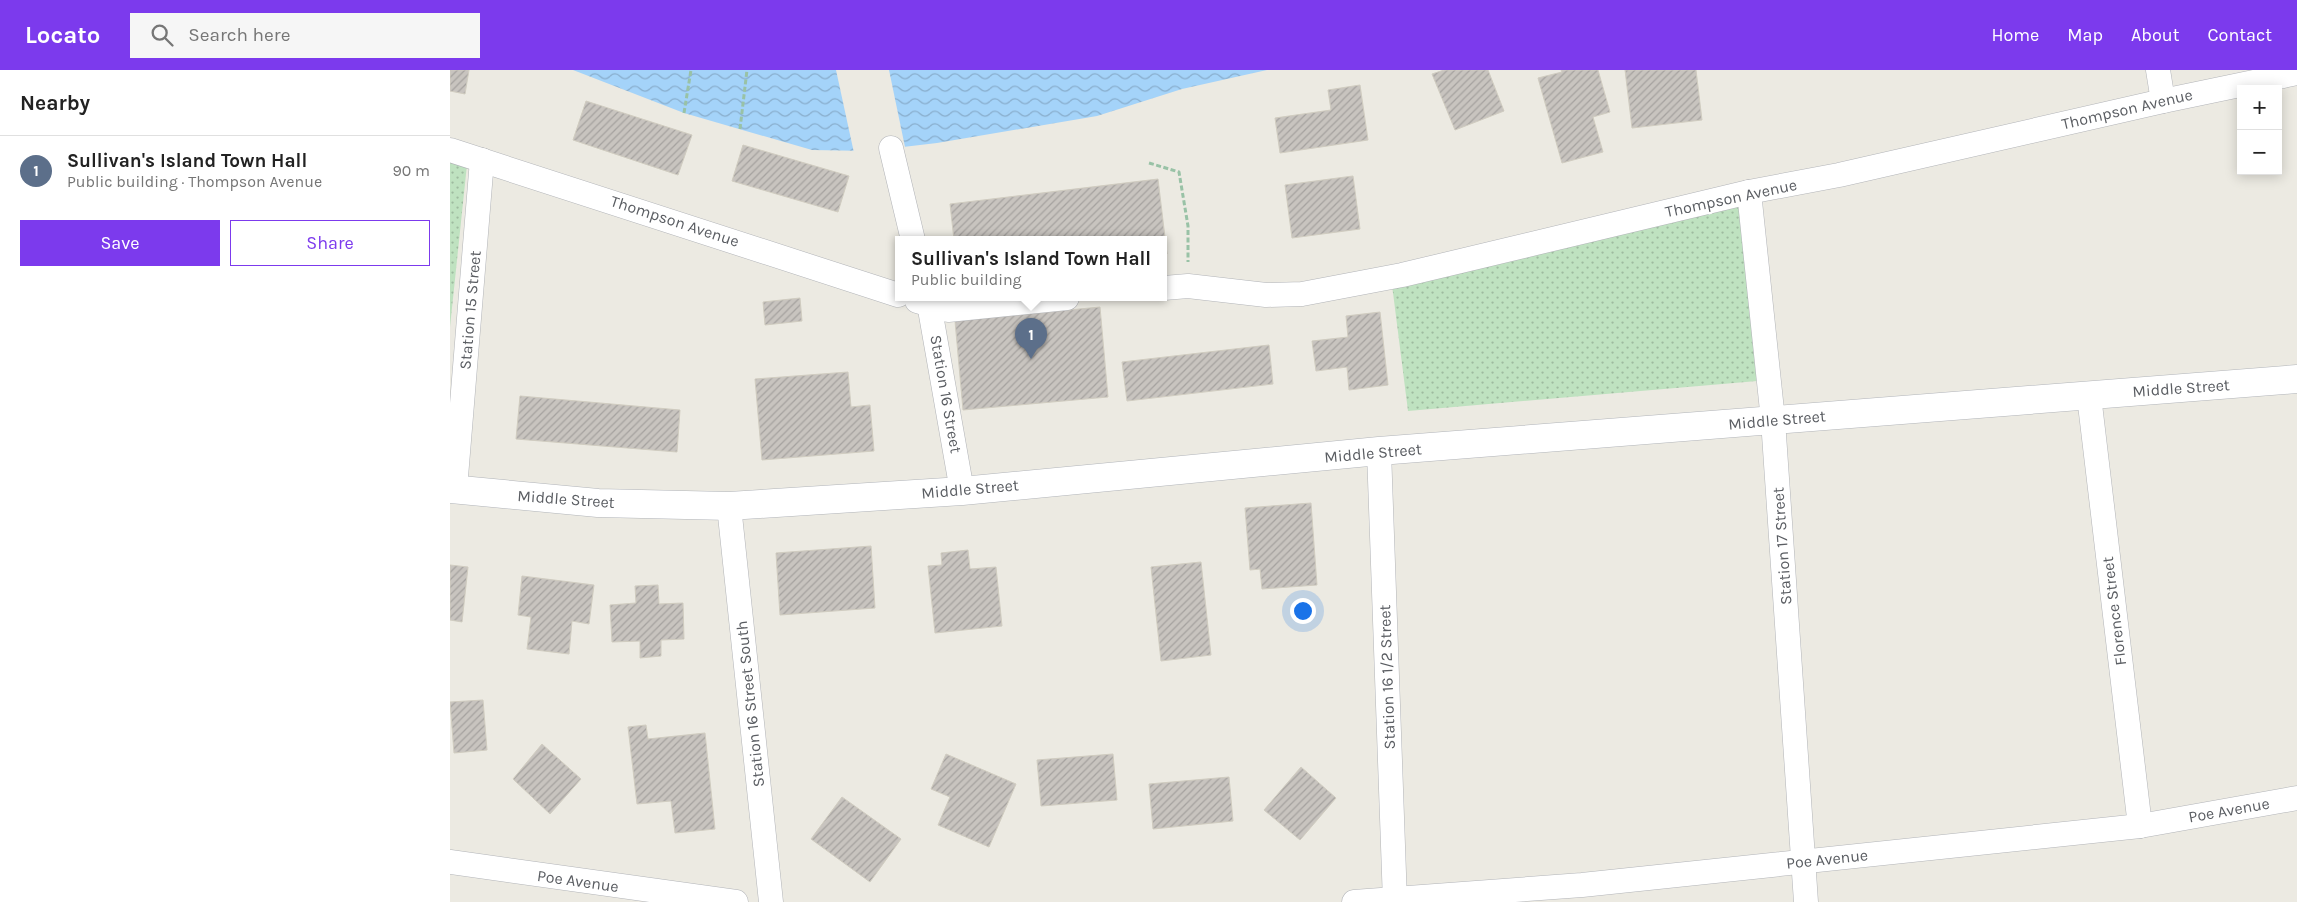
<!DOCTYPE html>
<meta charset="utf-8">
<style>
:root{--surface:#fff;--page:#f6f6f6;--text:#222;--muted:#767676;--line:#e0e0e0;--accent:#7c3aed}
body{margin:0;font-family:Karla,sans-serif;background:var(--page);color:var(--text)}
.controls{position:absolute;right:15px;top:15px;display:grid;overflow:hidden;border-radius:0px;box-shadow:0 2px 12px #0003}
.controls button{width:45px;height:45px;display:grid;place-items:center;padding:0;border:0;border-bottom:1px solid var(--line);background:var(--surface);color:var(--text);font:25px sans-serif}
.you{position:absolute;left:852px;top:540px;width:18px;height:18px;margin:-12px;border:4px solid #fff;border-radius:50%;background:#1a73e8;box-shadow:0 0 0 8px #1a73e833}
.badge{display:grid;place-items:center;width:32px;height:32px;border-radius:50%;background:var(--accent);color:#fff;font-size:16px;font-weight:700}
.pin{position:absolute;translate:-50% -41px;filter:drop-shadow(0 1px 2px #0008)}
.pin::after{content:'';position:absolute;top:26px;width:18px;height:15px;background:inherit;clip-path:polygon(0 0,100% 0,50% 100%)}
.popup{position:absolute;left:445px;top:166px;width:272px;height:65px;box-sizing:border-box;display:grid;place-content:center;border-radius:0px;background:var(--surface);filter:drop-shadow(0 1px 4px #0005);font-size:16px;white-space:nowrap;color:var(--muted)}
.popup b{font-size:19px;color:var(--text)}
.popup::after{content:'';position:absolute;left:50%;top:100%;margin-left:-10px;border:10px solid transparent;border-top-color:var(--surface)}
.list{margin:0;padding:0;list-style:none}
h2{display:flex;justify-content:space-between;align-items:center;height:65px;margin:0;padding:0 20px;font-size:21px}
h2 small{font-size:16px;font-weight:400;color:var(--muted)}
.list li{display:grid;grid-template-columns:32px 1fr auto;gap:15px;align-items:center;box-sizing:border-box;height:70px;padding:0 20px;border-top:1px solid var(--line)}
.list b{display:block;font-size:19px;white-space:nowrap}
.list p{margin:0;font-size:16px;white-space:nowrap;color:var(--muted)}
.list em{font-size:16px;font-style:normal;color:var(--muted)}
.actions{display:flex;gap:10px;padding:15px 20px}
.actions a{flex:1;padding:11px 0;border:1px solid var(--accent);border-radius:0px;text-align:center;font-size:18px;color:var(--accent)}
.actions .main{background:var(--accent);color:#fff}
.icon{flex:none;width:28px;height:28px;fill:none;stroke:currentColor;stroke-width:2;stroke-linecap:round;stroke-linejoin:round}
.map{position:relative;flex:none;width:1847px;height:832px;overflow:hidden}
header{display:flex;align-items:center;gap:30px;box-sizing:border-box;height:70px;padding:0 25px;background:var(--accent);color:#fff}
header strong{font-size:24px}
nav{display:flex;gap:28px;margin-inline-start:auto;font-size:18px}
.search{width:350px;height:45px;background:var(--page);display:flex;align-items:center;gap:12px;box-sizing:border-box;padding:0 18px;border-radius:0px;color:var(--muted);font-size:19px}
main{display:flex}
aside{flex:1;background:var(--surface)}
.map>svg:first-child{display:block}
.grass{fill:url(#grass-dots)}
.water{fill:url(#water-waves)}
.pier{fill:#eceae2}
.building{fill:url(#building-hatch);stroke:#d0ccc0}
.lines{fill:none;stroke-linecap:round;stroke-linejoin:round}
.street-casing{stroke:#b2b4b8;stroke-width:25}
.secondary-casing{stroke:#b1b4b9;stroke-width:29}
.path{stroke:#99c2a6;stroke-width:3;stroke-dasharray:5 2.5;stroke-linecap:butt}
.street{stroke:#fff;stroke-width:24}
.secondary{stroke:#fff;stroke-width:28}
.labels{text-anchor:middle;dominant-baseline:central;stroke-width:4.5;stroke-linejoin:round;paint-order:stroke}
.street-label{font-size:16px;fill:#5a5d62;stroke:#fff}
</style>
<header>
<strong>Locato</strong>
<div class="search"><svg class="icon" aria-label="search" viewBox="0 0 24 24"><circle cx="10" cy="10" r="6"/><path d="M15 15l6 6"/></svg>Search here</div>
<nav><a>Home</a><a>Map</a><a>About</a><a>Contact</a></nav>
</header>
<main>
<aside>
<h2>Nearby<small></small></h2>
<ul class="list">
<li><span class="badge" style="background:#5c6f8a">1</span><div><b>Sullivan's Island Town Hall</b><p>Public building · Thompson Avenue</p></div><em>90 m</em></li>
</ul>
<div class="actions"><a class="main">Save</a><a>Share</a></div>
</aside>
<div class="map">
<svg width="1847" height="832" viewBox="0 0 1847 832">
<defs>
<pattern id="grass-dots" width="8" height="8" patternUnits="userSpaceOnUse" patternTransform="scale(1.25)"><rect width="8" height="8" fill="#bfe2c0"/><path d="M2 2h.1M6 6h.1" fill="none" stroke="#9eba9f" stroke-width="1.8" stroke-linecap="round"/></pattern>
<pattern id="water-waves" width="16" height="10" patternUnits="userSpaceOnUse" patternTransform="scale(1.25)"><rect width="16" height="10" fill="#a4d3f9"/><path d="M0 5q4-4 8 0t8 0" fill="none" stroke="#89aecd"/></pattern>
<pattern id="building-hatch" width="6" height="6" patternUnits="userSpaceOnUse" patternTransform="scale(1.25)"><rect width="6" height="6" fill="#c8c4bf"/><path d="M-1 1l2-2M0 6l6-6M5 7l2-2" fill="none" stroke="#a5a29f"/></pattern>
</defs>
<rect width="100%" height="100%" fill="#eceae2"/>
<!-- grass -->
<g class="grass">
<path d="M0 80 18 85 0 257Z"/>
<path d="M1299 122 1319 310 958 341 941 207Z"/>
</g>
<!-- water -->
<path class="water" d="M123 0H817L732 19 647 46 487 73 419 81 362 80 234 43Z"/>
<!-- pier -->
<path class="pier" d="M386 0H439L455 77 424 83H404Z"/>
<!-- building -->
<g class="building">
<path d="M0 0H19L15 24 0 21Z"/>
<path d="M994 0H1038L1054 41 1005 60 982 4Z"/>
<path d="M1111 0H1148L1160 42 1143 47 1153 82 1112 93 1088 8 1112 2Z"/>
<path d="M1175 0H1246L1252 50 1182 58Z"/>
<path d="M910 15 918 70 830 83 825 48 881 40 878 20Z"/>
<path d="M136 31 242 65 228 105 123 70Z"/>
<path d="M293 75 399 106 388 142 282 111Z"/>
<path d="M903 106 910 159 842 168 835 115Z"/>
<path d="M708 109 717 184H714V170H504L500 134Z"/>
<path d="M350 228 352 251 315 255 313 232Z"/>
<path d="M650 237 658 327 513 340 505 251Z"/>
<path d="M930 242 938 315 899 320 897 297 866 301 862 271 898 267 896 246Z"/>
<path d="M819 275 823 314 677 331 672 292Z"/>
<path d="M398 302 401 337 420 335 424 381 312 390 305 309Z"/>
<path d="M70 326 230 340 227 382 66 369Z"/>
<path d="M861 433 867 515 812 519 810 499 800 500 795 438Z"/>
<path d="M421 476 425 538 330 545 326 483Z"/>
<path d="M518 480 520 499 546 497 552 556 485 563 478 496 492 495 491 483Z"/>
<path d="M751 492 761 585 711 591 701 497Z"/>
<path d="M0 495 18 497 12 552 0 550Z"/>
<path d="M72 506 144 515 139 554 122 551 119 584 77 579 81 547 68 545Z"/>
<path d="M208 515 209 534 233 533 234 569 211 570V586L190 588V571L162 572 160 535 186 533 185 516Z"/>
<path d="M33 630 37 680 4 683 0 632Z"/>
<path d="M196 655 198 669 255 663 265 759 225 763 221 731 187 734 178 657Z"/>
<path d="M92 674 131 709 100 744 63 709Z"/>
<path d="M496 684 566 714 539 777 488 755 500 727 481 719Z"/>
<path d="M663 684 667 730 591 736 587 690Z"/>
<path d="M851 697 886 728 850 770 814 740Z"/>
<path d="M779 707 783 751 703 759 699 714Z"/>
<path d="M392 727 451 769 420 812 361 769Z"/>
</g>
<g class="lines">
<!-- street casing -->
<g class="street-casing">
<g id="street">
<path d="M1708 0 1713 31"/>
<path d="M441 78 463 170"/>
<path d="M0 80 448 225"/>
<path d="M1299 122 1323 350 1356 832"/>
<path d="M714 218 738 216 816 225 852 224 952 205 1299 122 1389 105 1713 31 1847 3"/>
<path d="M478 228 512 421"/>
<path d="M467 231 498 240 617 228"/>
<path d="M1639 326 1690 756"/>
<path d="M929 381 945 832"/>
<path d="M5 419 32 90"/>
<path d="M279 436 321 832"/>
<path d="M0 792 286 832"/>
<path d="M904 832 1132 815 1690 756 1847 728"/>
</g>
</g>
<!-- secondary casing -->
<g class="secondary-casing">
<path id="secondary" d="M0 419 148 433 279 436 512 421 929 381 1847 309"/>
</g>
<!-- path -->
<g class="path">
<path d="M234 43 241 0"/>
<path d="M290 59 297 0"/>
<path d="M699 93 729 102 738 156V192"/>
</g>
<!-- street -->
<use href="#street" class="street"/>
<!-- secondary -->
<use href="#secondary" class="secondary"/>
</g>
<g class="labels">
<!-- street labels -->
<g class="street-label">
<text transform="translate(1677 39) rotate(-13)">Thompson Avenue</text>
<text transform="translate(1281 128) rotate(-12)">Thompson Avenue</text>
<text transform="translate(225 151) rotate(18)">Thompson Avenue</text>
<text transform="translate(20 240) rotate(-85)">Station 15 Street</text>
<text transform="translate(1731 318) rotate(-4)">Middle Street</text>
<text transform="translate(496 324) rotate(80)">Station 16 Street</text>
<text transform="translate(1327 350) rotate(-5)">Middle Street</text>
<text transform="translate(923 383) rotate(-5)">Middle Street</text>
<text transform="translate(520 419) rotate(-5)">Middle Street</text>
<text transform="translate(116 429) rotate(4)">Middle Street</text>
<text transform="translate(1332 476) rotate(-94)">Station 17 Street</text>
<text transform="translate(1664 541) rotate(-97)">Florence Street</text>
<text transform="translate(937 607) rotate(-92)">Station 16 1/2 Street</text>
<text transform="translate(300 634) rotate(-96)">Station 16 Street South</text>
<text transform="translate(1779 740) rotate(-10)">Poe Avenue</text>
<text transform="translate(1377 789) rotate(-6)">Poe Avenue</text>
<text transform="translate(128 811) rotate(8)">Poe Avenue</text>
</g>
</g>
</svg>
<div class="controls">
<button>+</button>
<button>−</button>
</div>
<div class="you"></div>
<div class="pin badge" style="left:581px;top:289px;background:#5c6f8a">1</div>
<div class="popup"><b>Sullivan's Island Town Hall</b>Public building</div>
</div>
</main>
